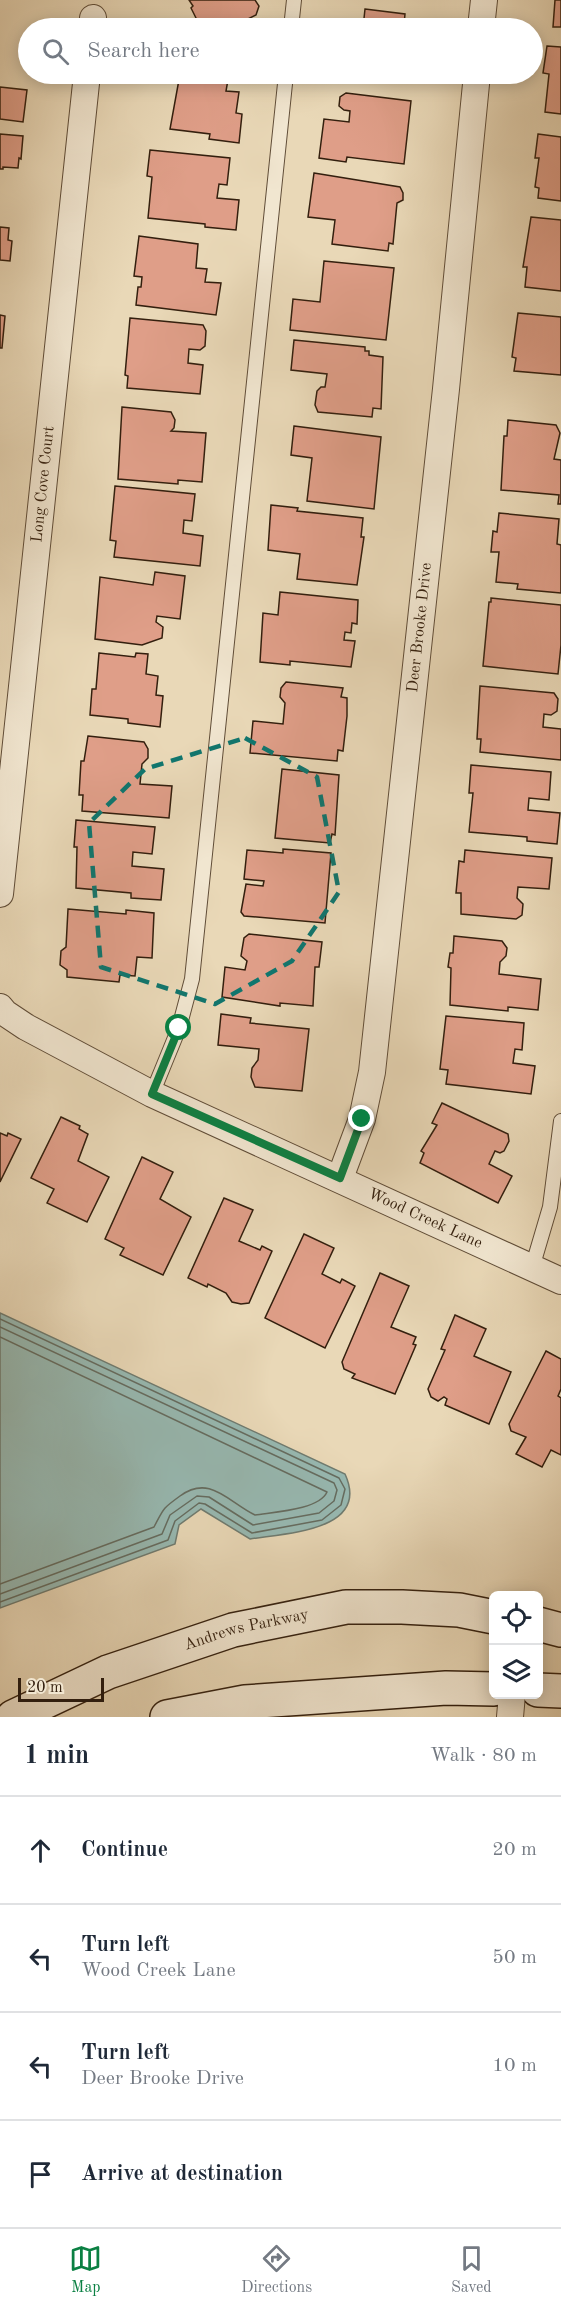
<!DOCTYPE html>
<meta charset="utf-8">
<style>
:root{--surface:#fff;--page:#f2f2f3;--text:#1f2937;--muted:#747a83;--line:#e0e1e3;--accent:#0b8043}
body{margin:0;font-family:"Old Standard TT",serif;background:var(--page);color:var(--text)}
.controls{position:absolute;right:18px;bottom:18px;display:grid;overflow:hidden;border-radius:9px;box-shadow:0 3px 15px #0003}
.controls button{width:54px;height:54px;display:grid;place-items:center;padding:0;border:0;border-bottom:2px solid var(--line);background:var(--surface);color:var(--text);font:30px sans-serif}
.scale{position:absolute;left:18px;bottom:15px;width:86px;box-sizing:border-box;padding-left:6px;border:3px solid #331f0e;border-top:0;font-size:16px;line-height:21px;white-space:nowrap;color:#331f0e;-webkit-text-stroke:4px #f1e6d0;paint-order:stroke}
.stop{position:absolute;width:18px;height:18px;margin:-14px;border:4px solid #0b8043;border-radius:50%;background:#fff}
.stop.end{background:#0b8043;border-color:#fff;box-shadow:0 2px 6px #0008}
.list{margin:0;padding:0;list-style:none}
h2{display:flex;justify-content:space-between;align-items:center;height:78px;margin:0;padding:0 24px;font-size:26px}
h2 small{font-size:20px;font-weight:400;color:var(--muted)}
.list li{display:grid;grid-template-columns:39px 1fr auto;gap:18px;align-items:center;box-sizing:border-box;height:108px;padding:0 24px;border-top:2px solid var(--line)}
.list b{display:block;font-size:22px;white-space:nowrap}
.list p{margin:0;font-size:20px;white-space:nowrap;color:var(--muted)}
.list em{font-size:20px;font-style:normal;color:var(--muted)}
.icon{flex:none;width:33px;height:33px;fill:none;stroke:currentColor;stroke-width:2;stroke-linecap:round;stroke-linejoin:round}
.map{position:relative;flex:none;width:561px;height:1717px;overflow:hidden}
.search{position:absolute;background:var(--surface);box-shadow:0 3px 15px #0003;left:18px;right:18px;top:18px;height:66px;display:flex;align-items:center;gap:15px;box-sizing:border-box;padding:0 21px;border-radius:33px;color:var(--muted);font-size:22px}
.sheet{height:510px;background:var(--surface)}
nav{display:flex;justify-content:space-around;align-items:center;box-sizing:border-box;height:84px;border-top:2px solid var(--line);background:var(--surface);font-size:16px;color:var(--muted)}
nav a{display:grid;justify-items:center;gap:3px}
nav .on{color:var(--accent)}
.map>svg:first-child{display:block}
.water{fill:#97b9b2;stroke:#6f7b70;stroke-width:1.5}
.lines{fill:none;stroke-linecap:round;stroke-linejoin:round}
.shore{stroke:#656c60;stroke-width:1.5}
.building{fill:#df9e88;stroke:#331f0e;stroke-width:1.5}
.lane-casing{stroke:#604d38;stroke-width:16}
.street-casing{stroke:#604d38;stroke-width:28}
.secondary-casing{stroke:#331f0e;stroke-width:36}
.lane{stroke:#f1e6d0;stroke-width:14}
.street{stroke:#f1e6d0;stroke-width:26}
.secondary{stroke:#f1e6d0;stroke-width:33}
.route{stroke:#0b8043;stroke-width:8}
.marked{fill:none;stroke:#0f766e;stroke-width:4.5;stroke-dasharray:12 8;stroke-linejoin:round}
.labels{text-anchor:middle;dominant-baseline:central;stroke-width:6;stroke-linejoin:round;paint-order:stroke}
.street-label{font-size:16px;fill:#331f0e;stroke:#f1e6d0}
</style>
<div class="map">
<svg width="561" height="1717" viewBox="0 0 561 1717">
<rect width="100%" height="100%" fill="#e9d8b7"/>
<filter id="stains"><feTurbulence type="fractalNoise" baseFrequency=".00333" numOctaves="4"/><feColorMatrix values="0 0 0 0 .2 0 0 0 0 .09 0 0 0 0 .02 0 0 0 .5 -.17"/></filter>
<radialGradient id="worn" r=".72"><stop offset=".6" stop-color="#630" stop-opacity="0"/><stop offset="1" stop-color="#630" stop-opacity=".3"/></radialGradient>
<!-- water -->
<path class="water" d="M0 1313 345 1474C371 1531 286 1533 250 1539L201 1509 179 1525 175 1544 0 1608Z"/>
<g class="lines">
<!-- shore -->
<g class="shore">
<path d="M0 1319 339 1478 345 1489 341 1505 322 1520 252 1533 205 1504 199 1503 175 1521 168 1540 0 1602"/>
<path d="M0 1327 334 1483 337 1490 334 1501 319 1513 253 1525 209 1497 197 1496 170 1515 162 1534 0 1594"/>
<path d="M0 1337 327 1492C319 1510 273 1512 255 1515 228 1502 210 1474 180 1496 162 1509 164 1508 154 1527L0 1584"/>
</g>
</g>
<!-- building -->
<g class="building">
<path d="M189 0H255L259 6 256 15 230 28H201L191 8 193 6Z"/>
<path d="M555 0H561V27H553Z"/>
<path d="M365 9 405 14 404 25 422 28H363Z"/>
<path d="M547 46 561 47V114L545 112 549 74 543 73Z"/>
<path d="M180 74H229L226 91 239 92 236 113 242 114 239 143 209 139 210 134 170 129Z"/>
<path d="M334 74H361V77Z"/>
<path d="M362 74H416V80Z"/>
<path d="M0 87 27 90 23 122 0 119Z"/>
<path d="M346 93 411 101 404 164 347 157 346 162 319 158 324 119 349 122 350 111 344 110 339 106 340 97Z"/>
<path d="M0 134 23 136 21 159 19 158 18 168 3 167V169H0Z"/>
<path d="M538 134 561 137V201L538 198 539 188 535 187 539 158H535Z"/>
<path d="M150 150 230 158 227 185 219 184 217 198 239 200 236 230 205 227V224L148 218 152 177 147 176Z"/>
<path d="M314 173 400 187 403 193V200L397 203 393 244 389 243 388 251 332 244 335 220 308 217Z"/>
<path d="M531 217 561 220V291L525 287 527 267H523Z"/>
<path d="M0 227 9 228 8 240 12 241 10 261 0 260Z"/>
<path d="M139 236 198 244 196 268 207 269 205 282 221 283 216 315 136 305 138 287H141L142 277 134 276Z"/>
<path d="M324 261 394 268 386 340 290 330 293 299 320 302Z"/>
<path d="M518 313 561 317V375L514 371 516 358 512 357Z"/>
<path d="M0 315 5 316 2 348H0Z"/>
<path d="M130 318 203 325 206 331 205 346 200 350 189 349 188 363 203 365 200 394 127 388 128 376 125 375Z"/>
<path d="M294 340 365 347V351H369V355L383 357 381 409 373 408 372 417 318 412 315 405 317 391 321 387H325L327 374 291 370Z"/>
<path d="M122 407 171 412 175 420 174 428 171 431 206 433 202 482 178 480V484L118 479Z"/>
<path d="M508 420 556 425 560 433 554 459 561 460V504H558L559 495 501 490 504 436H507Z"/>
<path d="M294 426 381 437 374 509 307 501 312 458 291 455Z"/>
<path d="M115 486 195 494 192 521 184 520 183 533 203 536 200 566 114 557 116 541 110 540Z"/>
<path d="M271 505 298 508 297 511 363 518 361 537H364L357 585 297 579 300 554 268 550Z"/>
<path d="M499 513 559 519 557 544 561 545V593L517 589 518 584 496 582 499 552H491L493 531 497 532Z"/>
<path d="M155 572 185 576 180 619 157 616 156 622 163 627 162 638 142 645 95 639 100 577 153 585Z"/>
<path d="M280 592 358 600 357 624 352 623 351 633 345 632 344 640 355 641 351 667 290 661V665L260 662 263 613 278 615Z"/>
<path d="M491 598 561 605V645L558 674 483 666 489 602H491Z"/>
<path d="M99 653 135 657 136 653 148 654 146 674 158 676 156 695 163 696 160 727 128 723V719L90 715 92 689H96Z"/>
<path d="M286 682 343 688 341 697 347 698V716L343 751 338 750 337 761 250 753 253 721 283 724 285 703 280 697 281 688Z"/>
<path d="M480 686 554 693 558 699 557 711 551 715 544 714 543 727 561 729V760L480 752 481 739H477Z"/>
<path d="M88 736 144 742 148 749V758L142 764 140 784 172 786 169 818 82 811 83 795H79L81 761H84Z"/>
<path d="M471 765 551 772 549 800 529 798 528 810 560 813 557 844 527 841V837L469 832 473 793H469Z"/>
<path d="M282 769 339 775 335 835 332 834 330 843 275 838Z"/>
<path d="M76 820 155 827 152 854 133 852 132 866 164 869 161 900 131 898V893L76 888 77 847H74Z"/>
<path d="M283 849 331 853 325 923 244 916 241 912 246 884 263 886 264 881 244 879 247 850 283 853Z"/>
<path d="M465 850 552 858 549 889 518 887 517 898 523 904 522 915 516 919 461 914V893H456L459 861 464 862Z"/>
<path d="M68 909 126 914V910L154 913 152 958 137 957 135 976 120 975 119 982 67 977V970L60 965 61 951 66 947Z"/>
<path d="M249 934 322 942 319 967H315L313 1006 280 1003V1006L222 997 225 967 245 970 247 961 241 956 244 938Z"/>
<path d="M454 936 502 941 507 948 506 956 500 962 499 974 541 979 538 1010 508 1007V1011L450 1005 451 968 448 967 450 953H453Z"/>
<path d="M221 1014 251 1018 250 1023 309 1029 302 1091 255 1087 251 1077 252 1068 258 1060 259 1049 218 1045Z"/>
<path d="M446 1016 524 1023 522 1050 515 1049 513 1063 535 1066 531 1094 446 1084 448 1070 440 1069Z"/>
<path d="M442 1103 508 1134 509 1141 504 1151 500 1153 495 1151 489 1164 512 1176 498 1203 420 1163 424 1153 421 1151 437 1125 432 1123Z"/>
<path d="M61 1117 80 1126 79 1129 88 1134 78 1161 109 1177 87 1222 47 1203 54 1189 31 1178Z"/>
<path d="M0 1133 7 1136 8 1133 21 1139 0 1182Z"/>
<path d="M142 1157 173 1172 160 1199 191 1217 163 1275 120 1255 124 1248 105 1239Z"/>
<path d="M224 1198 253 1210 239 1241 260 1250 262 1246 272 1251 249 1303 241 1304 232 1302 226 1293 208 1284 207 1287 188 1278Z"/>
<path d="M304 1234 334 1248 322 1274 340 1283 342 1279 355 1286 325 1348 265 1318Z"/>
<path d="M380 1273 409 1286 391 1327 416 1337 413 1344 416 1345 395 1394 352 1378 355 1374 344 1369 342 1362Z"/>
<path d="M455 1315 486 1329 474 1356 511 1372 489 1424 445 1405 447 1399 444 1397 438 1401 431 1397 428 1389 445 1350 441 1349Z"/>
<path d="M546 1351 561 1359V1389L558 1396 561 1398V1455L551 1450 542 1467 516 1454 526 1437 511 1431 509 1424Z"/>
</g>
<g class="lines">
<!-- lane casing -->
<g class="lane-casing">
<g id="lane">
<path d="M291 28 294 0"/>
<path d="M152 1094 179 1028 192 979 286 74"/>
<path d="M532 1268 550 1207 561 1121"/>
</g>
</g>
<!-- street casing -->
<g class="street-casing">
<g id="street">
<path d="M92 28 93 18"/>
<path d="M481 28 484 0"/>
<path id="s1" d="M0 894 87 74"/>
<path id="s2" d="M0 1007 5 1013 26 1027 152 1094 561 1281"/>
<path id="s3" d="M340 1178 362 1119 372 1072 446 389 477 74"/>
<path d="M510 1717 512 1694"/>
</g>
</g>
<!-- secondary casing -->
<g class="secondary-casing">
<g id="secondary">
<path d="M538 1624 561 1630"/>
<path d="M538 1690 561 1691"/>
<path id="s4" d="M13 1717 108 1672 233 1630 346 1607H402L459 1610 494 1617"/>
<path d="M167 1717 245 1702 446 1688 494 1689"/>
</g>
</g>
<!-- lane -->
<use href="#lane" class="lane"/>
<!-- street -->
<use href="#street" class="street"/>
<!-- secondary -->
<use href="#secondary" class="secondary"/>
</g>
<g class="lines">
<!-- route -->
<path class="route" d="M179 1028 152 1094 340 1178 362 1119"/>
</g>
<!-- marked area -->
<path class="marked" d="M245 738 317 777 339 892 292 961 215 1004 101 967 89 823 145 769Z"/>
<g class="labels">
<!-- street labels -->
<g class="street-label">
<text stroke="none"><textPath href="#s1" startOffset="412">Long Cove Court</textPath></text>
<text stroke="none"><textPath href="#s3" startOffset="558">Deer Brooke Drive</textPath></text>
<text stroke="none"><textPath href="#s2" startOffset="476">Wood Creek Lane</textPath></text>
<text stroke="none"><textPath href="#s4" startOffset="250">Andrews Parkway</textPath></text>
</g>
</g>
<rect width="100%" height="100%" filter="url(#stains)"/>
<rect width="100%" height="100%" fill="url(#worn)"/>
</svg>
<div class="controls">
<button><svg class="icon" aria-label="locate" viewBox="0 0 24 24"><circle cx="12" cy="12" r="6"/><path d="M12 2v4M12 18v4M2 12h4M18 12h4"/></svg></button>
<button><svg class="icon" aria-label="layers" viewBox="0 0 24 24"><path d="M12 4l9 5-9 5-9-5zM3 14l9 5 9-5"/></svg></button>
</div>
<div class="scale">20 m</div>
<div class="stop" style="left:179px;top:1028px"></div>
<div class="stop end" style="left:362px;top:1119px"></div>
<div class="search"><svg class="icon" aria-label="search" viewBox="0 0 24 24"><circle cx="10" cy="10" r="6"/><path d="M15 15l6 6"/></svg>Search here</div>
</div>
<section class="sheet">
<h2>1 min<small>Walk · 80 m</small></h2>
<ul class="list">
<li><svg class="icon" aria-label="ahead" viewBox="0 0 24 24"><path d="M12 20V5M6 11l6-6 6 6"/></svg><div><b>Continue</b></div><em>20 m</em></li>
<li><svg class="icon" aria-label="left" viewBox="0 0 24 24"><path d="M17 20v-9H6M10 6l-5 5 5 5"/></svg><div><b>Turn left</b><p>Wood Creek Lane</p></div><em>50 m</em></li>
<li><svg class="icon" aria-label="left" viewBox="0 0 24 24"><path d="M17 20v-9H6M10 6l-5 5 5 5"/></svg><div><b>Turn left</b><p>Deer Brooke Drive</p></div><em>10 m</em></li>
<li><svg class="icon" aria-label="arrive" viewBox="0 0 24 24"><path d="M6 21V4h12l-3 4 3 4H6"/></svg><div><b>Arrive at destination</b></div></li>
</ul>
</section>
<nav>
<a class="on"><svg class="icon" aria-label="map" viewBox="0 0 24 24"><path d="M3 6l6-2 6 2 6-2v14l-6 2-6-2-6 2zM9 4v14M15 6v14"/></svg>Map</a>
<a><svg class="icon" aria-label="directions" viewBox="0 0 24 24"><path d="M12 3l9 9-9 9-9-9zM9 14v-3h6M13 9l2 2-2 2"/></svg>Directions</a>
<a><svg class="icon" aria-label="saved" viewBox="0 0 24 24"><path d="M7 4h10v16l-5-4-5 4z"/></svg>Saved</a>
</nav>
